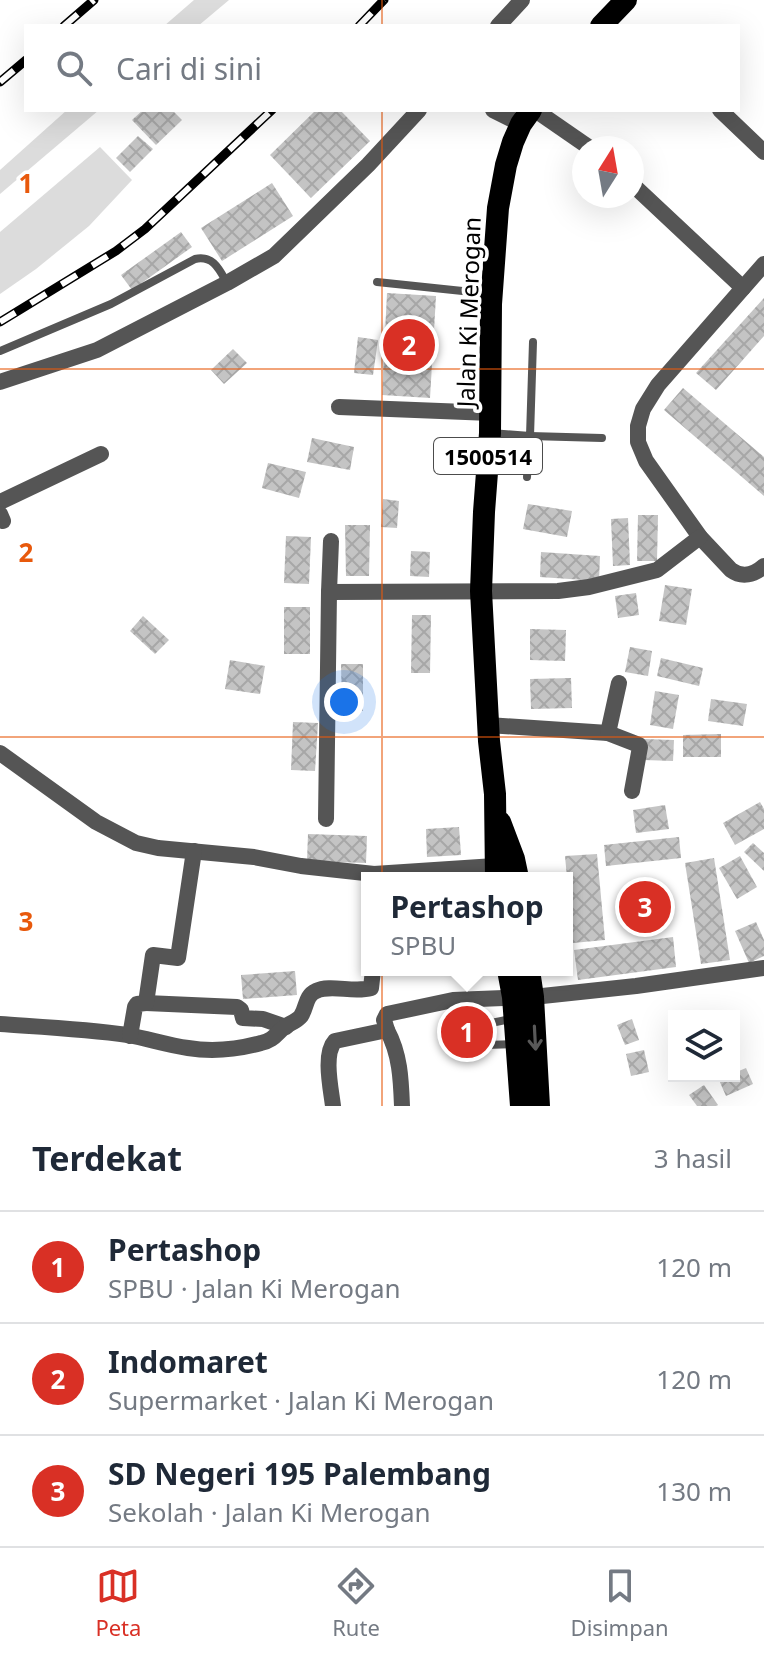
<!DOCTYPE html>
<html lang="id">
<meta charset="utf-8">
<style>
:root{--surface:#fff;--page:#f2f2f3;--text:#1f2937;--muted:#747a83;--line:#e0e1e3;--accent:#d93025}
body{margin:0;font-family:"Noto Sans",sans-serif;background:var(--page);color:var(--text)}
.controls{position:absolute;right:24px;bottom:24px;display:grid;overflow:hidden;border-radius:0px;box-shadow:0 8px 32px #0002}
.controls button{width:72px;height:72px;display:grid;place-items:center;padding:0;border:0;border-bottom:2px solid var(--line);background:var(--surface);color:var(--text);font:40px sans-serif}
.compass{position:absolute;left:572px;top:136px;width:72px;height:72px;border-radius:50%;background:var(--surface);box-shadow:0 8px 32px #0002;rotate:11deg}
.you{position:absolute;left:344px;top:702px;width:28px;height:28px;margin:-20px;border:6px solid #fff;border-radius:50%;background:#1a73e8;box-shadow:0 0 0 12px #1a73e833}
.badge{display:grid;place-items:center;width:52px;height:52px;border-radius:50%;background:var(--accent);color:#fff;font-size:26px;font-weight:700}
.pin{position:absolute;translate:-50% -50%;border:4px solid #fff;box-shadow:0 2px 8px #0006}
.popup{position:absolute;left:361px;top:872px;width:212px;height:104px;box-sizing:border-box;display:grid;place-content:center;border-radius:0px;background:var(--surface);filter:drop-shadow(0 2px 6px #0005);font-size:26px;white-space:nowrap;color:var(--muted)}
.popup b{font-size:30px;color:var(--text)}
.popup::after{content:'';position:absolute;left:50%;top:100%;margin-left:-16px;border:16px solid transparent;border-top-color:var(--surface)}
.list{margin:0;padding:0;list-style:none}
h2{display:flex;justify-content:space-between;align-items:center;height:104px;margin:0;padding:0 32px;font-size:34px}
h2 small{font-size:26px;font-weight:400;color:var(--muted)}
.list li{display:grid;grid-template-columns:52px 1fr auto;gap:24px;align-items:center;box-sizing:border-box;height:112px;padding:0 32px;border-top:2px solid var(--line)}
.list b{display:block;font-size:30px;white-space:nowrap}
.list p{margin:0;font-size:26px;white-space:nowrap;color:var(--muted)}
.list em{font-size:26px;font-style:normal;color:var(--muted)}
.icon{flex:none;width:44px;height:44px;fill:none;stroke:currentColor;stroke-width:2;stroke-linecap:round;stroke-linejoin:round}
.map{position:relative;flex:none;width:764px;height:1106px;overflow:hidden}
.search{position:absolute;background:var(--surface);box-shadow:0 8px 32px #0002;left:24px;right:24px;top:24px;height:88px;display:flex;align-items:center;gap:20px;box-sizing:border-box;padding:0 28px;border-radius:0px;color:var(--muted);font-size:30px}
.sheet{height:440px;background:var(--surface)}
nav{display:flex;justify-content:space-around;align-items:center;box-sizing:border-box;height:112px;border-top:2px solid var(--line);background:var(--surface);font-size:22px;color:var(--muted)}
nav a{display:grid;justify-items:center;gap:4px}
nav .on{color:var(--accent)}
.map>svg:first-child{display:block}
.green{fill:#dcdcdc}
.building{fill:url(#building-cross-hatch)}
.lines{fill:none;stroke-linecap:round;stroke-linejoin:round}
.service{stroke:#555;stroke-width:8}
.minor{stroke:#555;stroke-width:16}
.trunk{stroke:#000;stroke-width:22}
.rail-casing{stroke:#000;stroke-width:9}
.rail{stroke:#fff;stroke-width:6;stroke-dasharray:18;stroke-linecap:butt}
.oneway{stroke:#595959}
.grid{fill:none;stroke:#e8590c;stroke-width:2;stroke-opacity:0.55}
.labels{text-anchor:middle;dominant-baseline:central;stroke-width:7;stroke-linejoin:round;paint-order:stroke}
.shield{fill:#fff;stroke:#4c4c4c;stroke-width:2}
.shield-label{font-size:22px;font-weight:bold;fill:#000}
.street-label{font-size:24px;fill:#000;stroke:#fff}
.grid-label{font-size:26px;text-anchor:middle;font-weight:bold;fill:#e8590c;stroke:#fff;stroke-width:7;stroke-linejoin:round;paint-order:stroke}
</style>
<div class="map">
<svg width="764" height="1106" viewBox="0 0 764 1106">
<defs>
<pattern id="building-cross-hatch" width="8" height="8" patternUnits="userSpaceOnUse" patternTransform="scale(2)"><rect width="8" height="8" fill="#c4c4c4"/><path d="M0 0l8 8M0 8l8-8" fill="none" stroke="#a7a7a7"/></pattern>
</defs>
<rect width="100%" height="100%" fill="#fff"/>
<!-- green -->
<g class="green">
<path d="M194 0H229L198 26H164Z"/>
<path d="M67 110H99L0 194V170Z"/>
<path d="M100 147 132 180 89 226 36 269 0 294V232Z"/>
</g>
<!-- building -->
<g class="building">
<path d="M143 110H172L182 120 156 145 132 120Z"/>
<path d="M316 110H340L370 141 311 198 270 155Z"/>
<path d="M138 136 153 149 130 172 116 158Z"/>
<path d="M272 183 293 216 222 261 201 228Z"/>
<path d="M181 232 192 247 132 290 121 275Z"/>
<path d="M387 293 436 296 430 398 382 395Z"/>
<path d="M764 298V336L716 390 696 373Z"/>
<path d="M358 337 378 340 373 375 354 373Z"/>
<path d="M233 349 247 363 224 384 211 370Z"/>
<path d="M683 388 764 457V496L664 410Z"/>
<path d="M312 438 354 447 350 470 307 462Z"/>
<path d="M268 463 306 472 299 498 262 488Z"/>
<path d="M383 499 399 501 397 528 381 527Z"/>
<path d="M528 504 572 511 567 537 523 529Z"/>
<path d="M638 515H658L657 561H637Z"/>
<path d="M628 518 630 565 613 566 611 519Z"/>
<path d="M345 525H370L369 576H346Z"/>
<path d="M286 536 311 537 309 584 284 583Z"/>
<path d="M411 551 430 552 429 577 410 576Z"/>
<path d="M541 552 600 556 599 581 540 577Z"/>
<path d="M665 585 692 589 686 625 659 621Z"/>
<path d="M636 593 639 615 618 618 615 596Z"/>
<rect x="284" y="607" width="26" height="47"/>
<path d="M412 615H431L430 673H411Z"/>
<path d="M143 616 169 640 155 654 130 631Z"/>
<path d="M530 629 566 630 565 661 530 660Z"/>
<path d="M630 647 652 651 648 676 625 672Z"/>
<path d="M661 658 703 668 699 686 657 676Z"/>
<path d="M230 660 265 666 260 694 225 689Z"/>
<path d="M341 664H363V711H342Z"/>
<path d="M571 678 572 708 531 709 530 679Z"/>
<path d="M655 691 679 695 673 729 650 725Z"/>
<path d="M711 699 747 704 743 726 708 721Z"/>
<path d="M293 722 318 723 315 771 291 770Z"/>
<path d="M721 734V757H683V735Z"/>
<path d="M645 739 674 740 673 761 644 760Z"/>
<path d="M760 802 764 809V829L735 845 723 823Z"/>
<path d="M665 805 669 829 636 833 633 810Z"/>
<path d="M459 827 461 855 427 857 426 829Z"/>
<path d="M308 834 367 836 366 863 307 861Z"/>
<path d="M679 837 681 858 606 866 604 845Z"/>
<path d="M753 843 764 853V871L744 852Z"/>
<path d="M597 854 605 940 573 943 565 856Z"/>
<path d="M740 856 757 887 737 899 719 868Z"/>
<path d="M714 858 730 960 701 964 685 863Z"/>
<path d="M756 922 764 940V956L749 963 735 931Z"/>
<path d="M673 937 676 967 578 980 574 950Z"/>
<path d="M295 971 297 995 243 999 241 975Z"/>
<path d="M632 1019 639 1040 625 1045 617 1025Z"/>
<path d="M472 1028 474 1044 459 1046 458 1029Z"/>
<path d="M644 1050 649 1072 631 1076 626 1054Z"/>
<path d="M746 1068 753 1084 726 1096 719 1080 727 1076H734V1073Z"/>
<path d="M704 1085 718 1105 716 1106H697L689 1095Z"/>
</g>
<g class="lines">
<!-- service -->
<g class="service">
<path d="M377 282 491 294"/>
<path d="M0 351 111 304 195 259C213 255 219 269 227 283"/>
<path d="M491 433 530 436 533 342"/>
<path d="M527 477 530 436 602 438"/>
<path d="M511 1019 481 1025 477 1032 479 1042 485 1045 516 1044"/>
</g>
<!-- minor -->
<g class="minor">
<path d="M498 26 522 0"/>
<path d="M493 110 521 124"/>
<path d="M535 110 590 148"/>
<path d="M720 110 764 152"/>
<path d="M632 184 743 288"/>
<path d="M764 264 658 385 643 409 638 426V442L646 461 700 537 731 570C742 578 754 575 764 566"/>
<path d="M0 382 97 350 227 283 274 256 368 165 419 110"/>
<path d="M339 407 491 413"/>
<path d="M0 502 101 454"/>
<path d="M0 514 3 521"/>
<path d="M329 592 331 541"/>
<path d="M488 725 608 733 639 745 640 747 632 791"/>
<path d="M608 733 619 683"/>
<path d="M0 753 96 822 136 843 158 848 254 857 301 866 374 874"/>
<path d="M326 819 329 592 558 591 589 587 657 570 700 537"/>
<path d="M374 878V874L495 866"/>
<path d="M146 1003 237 1007 241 1010 243 1018 263 1019 286 1027"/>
<path d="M0 1024C43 1027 86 1029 128 1035 149 1039 168 1045 188 1048 212 1052 239 1049 261 1043 275 1040 276 1033 286 1026 291 1023 297 1021 301 1016 307 1007 305 996 316 991 330 984 354 993 371 988L373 970"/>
<path d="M387 1030C400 1054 401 1079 402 1106"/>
<path d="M130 1036 135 1007 137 1004 146 1003 153 955 178 958 194 851"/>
<path d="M333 1106C331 1089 323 1054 335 1041L387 1030 384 1020 387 1014 453 1000 533 997 636 986 764 968"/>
</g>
<!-- trunk -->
<g class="trunk">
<path d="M601 26 626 0"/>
<path d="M500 822 514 859 518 878"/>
<path d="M496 878 495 794 489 741 481 591 484 512 490 433 491 304 498 208 506 165 513 142 521 124 531 110"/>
<path d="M508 970 513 997 521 1106"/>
<path d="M529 970 533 997 539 1106"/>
</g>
<!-- rail casing -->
<g class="rail-casing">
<g id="rail">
<path d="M64 26 94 0"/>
<path d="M359 26 384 0"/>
<path d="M0 82 26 60"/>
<path d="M0 322 116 251 145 229 272 110"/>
</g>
</g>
<!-- rail -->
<use href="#rail" class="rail"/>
</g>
<!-- one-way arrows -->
<defs><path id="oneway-shaft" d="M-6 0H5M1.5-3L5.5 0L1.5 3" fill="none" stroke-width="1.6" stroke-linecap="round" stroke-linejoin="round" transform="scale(2)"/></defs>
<use class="oneway" href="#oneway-shaft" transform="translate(535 1038) rotate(87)"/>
<!-- grid -->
<path class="grid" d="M382 0V26M382 110V1106M0 369H764M0 737H764"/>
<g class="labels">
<!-- shield labels -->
<rect class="shield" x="434" y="438" width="108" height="36" rx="6"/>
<g class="shield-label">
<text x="488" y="456">1500514</text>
</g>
<!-- street labels -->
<g class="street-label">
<text transform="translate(468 312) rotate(-88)">Jalan Ki Merogan</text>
</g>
</g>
<g class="grid-label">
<text x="26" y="193">1</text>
<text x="26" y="562">2</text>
<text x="26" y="931">3</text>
</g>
</svg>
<div class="controls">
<button><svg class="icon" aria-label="layers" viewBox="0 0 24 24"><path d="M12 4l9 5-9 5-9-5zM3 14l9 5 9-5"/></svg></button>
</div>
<svg class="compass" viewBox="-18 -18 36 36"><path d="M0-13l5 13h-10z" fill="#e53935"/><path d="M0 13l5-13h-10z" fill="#747a83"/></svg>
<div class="you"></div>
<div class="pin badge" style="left:467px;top:1032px">1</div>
<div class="popup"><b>Pertashop</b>SPBU</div>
<div class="pin badge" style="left:409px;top:345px">2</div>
<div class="pin badge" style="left:645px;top:907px">3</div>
<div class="search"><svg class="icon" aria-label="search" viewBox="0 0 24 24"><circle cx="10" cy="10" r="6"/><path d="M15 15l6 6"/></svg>Cari di sini</div>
</div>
<section class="sheet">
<h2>Terdekat<small>3 hasil</small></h2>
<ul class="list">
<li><span class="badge">1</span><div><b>Pertashop</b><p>SPBU · Jalan Ki Merogan</p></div><em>120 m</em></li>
<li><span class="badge">2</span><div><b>Indomaret</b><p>Supermarket · Jalan Ki Merogan</p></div><em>120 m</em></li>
<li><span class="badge">3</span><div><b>SD Negeri 195 Palembang</b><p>Sekolah · Jalan Ki Merogan</p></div><em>130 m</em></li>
</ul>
</section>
<nav>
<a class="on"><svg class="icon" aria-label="map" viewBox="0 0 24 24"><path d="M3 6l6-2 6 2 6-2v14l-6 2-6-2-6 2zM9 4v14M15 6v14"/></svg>Peta</a>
<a><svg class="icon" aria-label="directions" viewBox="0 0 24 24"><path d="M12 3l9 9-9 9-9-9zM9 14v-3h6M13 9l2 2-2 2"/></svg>Rute</a>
<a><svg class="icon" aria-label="saved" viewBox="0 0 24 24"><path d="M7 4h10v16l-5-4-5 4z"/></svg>Disimpan</a>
</nav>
